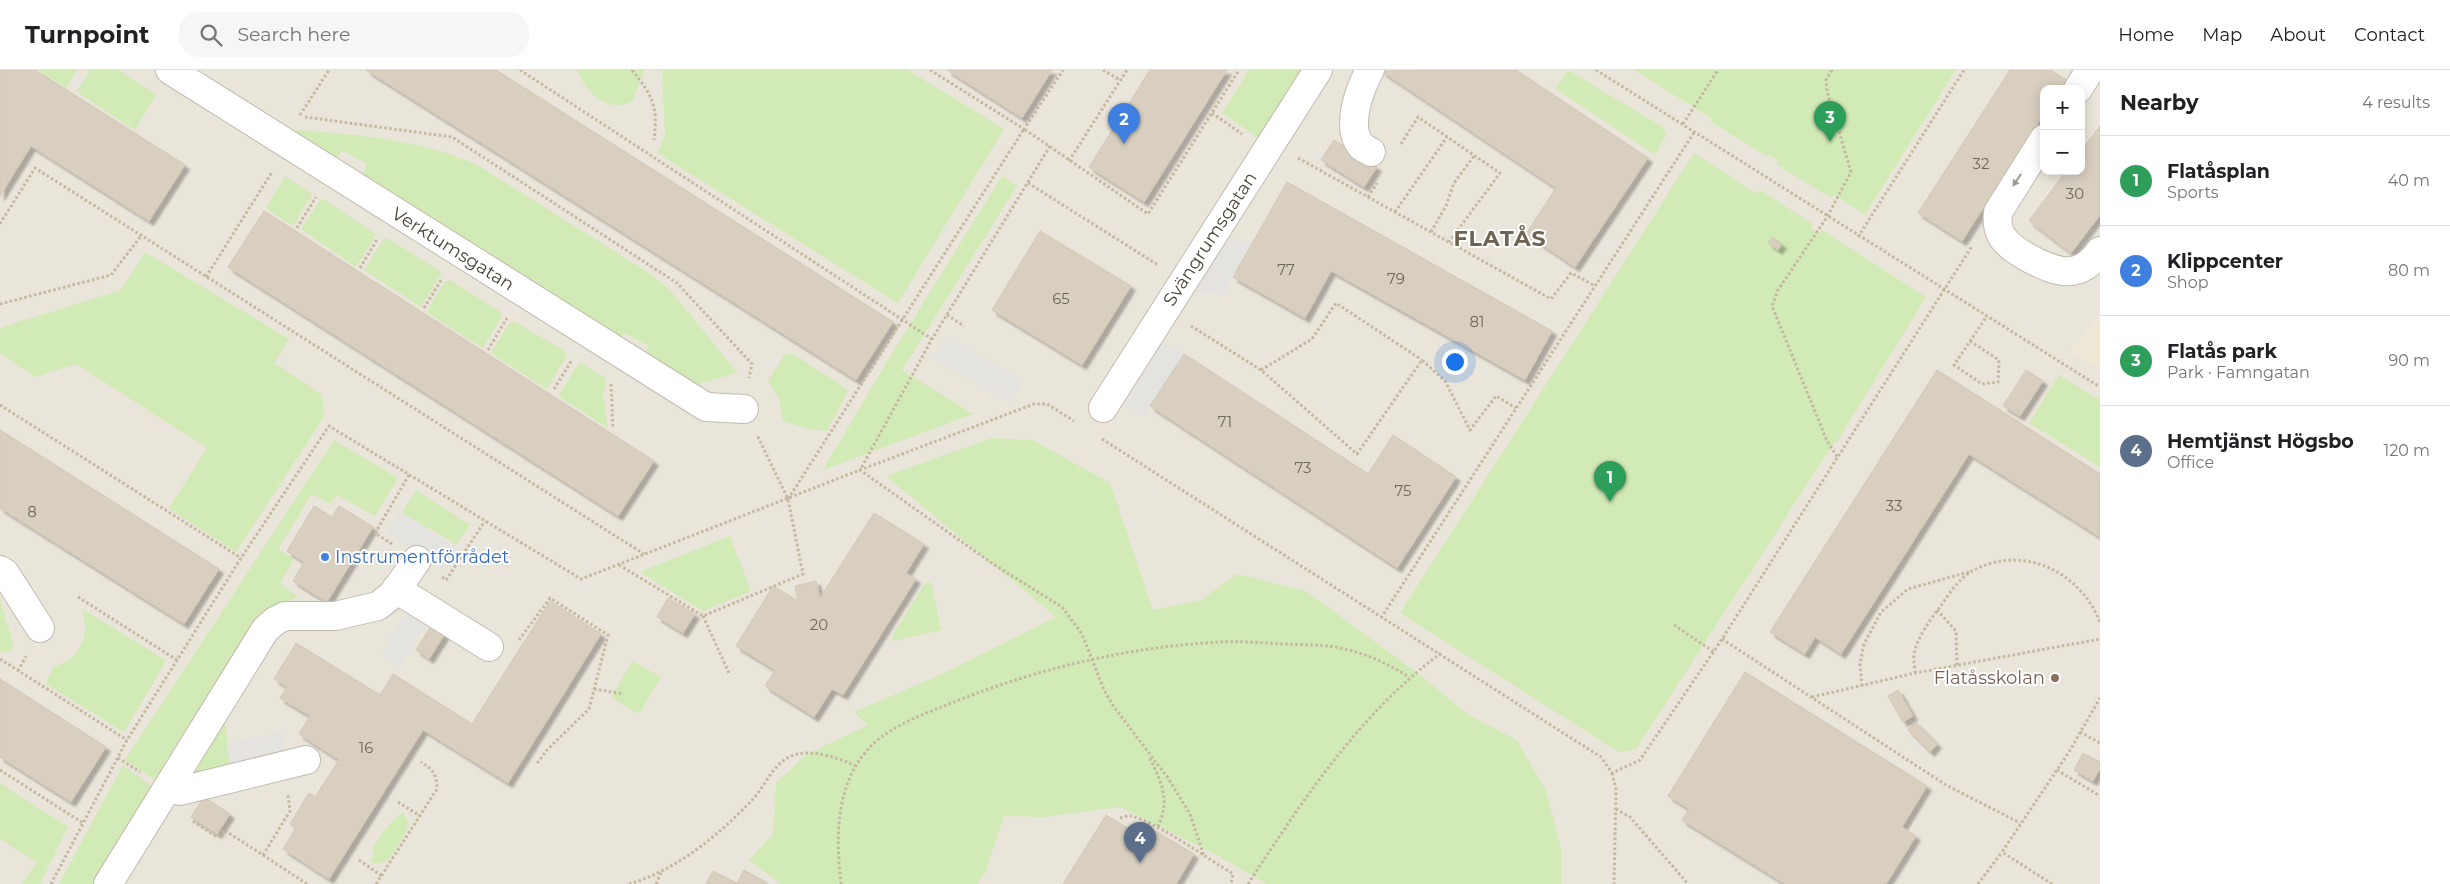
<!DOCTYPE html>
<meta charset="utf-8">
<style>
:root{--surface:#fff;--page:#f6f6f6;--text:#202124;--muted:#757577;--line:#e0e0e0;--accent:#ea580c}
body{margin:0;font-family:Montserrat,sans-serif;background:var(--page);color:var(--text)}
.controls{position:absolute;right:15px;top:15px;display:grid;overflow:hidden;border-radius:10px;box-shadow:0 2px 12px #0003}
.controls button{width:45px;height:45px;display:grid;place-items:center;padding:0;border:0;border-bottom:1px solid var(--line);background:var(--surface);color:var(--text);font:25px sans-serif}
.you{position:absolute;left:1454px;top:291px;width:18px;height:18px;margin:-12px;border:4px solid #fff;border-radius:50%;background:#1a73e8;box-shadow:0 0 0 8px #1a73e833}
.badge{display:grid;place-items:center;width:32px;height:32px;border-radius:50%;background:var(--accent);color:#fff;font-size:16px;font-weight:700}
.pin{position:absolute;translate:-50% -41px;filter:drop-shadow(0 1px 2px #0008)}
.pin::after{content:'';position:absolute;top:26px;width:18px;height:15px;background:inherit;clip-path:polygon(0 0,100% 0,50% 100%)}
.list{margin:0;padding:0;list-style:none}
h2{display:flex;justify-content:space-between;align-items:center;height:65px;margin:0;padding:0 20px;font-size:21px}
h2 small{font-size:16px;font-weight:400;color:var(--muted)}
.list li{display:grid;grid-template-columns:32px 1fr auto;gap:15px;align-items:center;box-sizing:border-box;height:90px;padding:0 20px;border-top:1px solid var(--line)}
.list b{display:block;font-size:19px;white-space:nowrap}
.list p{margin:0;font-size:16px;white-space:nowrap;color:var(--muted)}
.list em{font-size:16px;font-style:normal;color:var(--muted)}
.icon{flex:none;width:28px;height:28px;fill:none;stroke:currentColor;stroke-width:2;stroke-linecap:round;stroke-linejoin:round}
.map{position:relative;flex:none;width:2100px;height:814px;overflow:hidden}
header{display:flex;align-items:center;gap:30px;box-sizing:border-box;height:70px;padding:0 25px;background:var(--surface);border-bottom:1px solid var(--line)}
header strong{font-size:24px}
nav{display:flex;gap:28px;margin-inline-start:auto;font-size:18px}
.search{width:350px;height:45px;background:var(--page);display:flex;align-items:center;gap:12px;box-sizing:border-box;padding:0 18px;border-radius:20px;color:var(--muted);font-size:19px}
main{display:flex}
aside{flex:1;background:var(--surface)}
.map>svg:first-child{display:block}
.residential{fill:#eae5da;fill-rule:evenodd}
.education{fill:#efe8d6}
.green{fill:#d2eab5}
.parking{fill:#e5e3e0}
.building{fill:#d8cfc1;stroke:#d3c7b4;filter:url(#shadow)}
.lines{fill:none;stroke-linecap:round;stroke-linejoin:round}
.minor-casing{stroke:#c2bbae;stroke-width:30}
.path{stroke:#c4b79f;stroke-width:3;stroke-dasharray:2.5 2.5;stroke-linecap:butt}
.minor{stroke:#fff;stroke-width:28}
.oneway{fill:#9c9892}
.shop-dot{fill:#3f7fe0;stroke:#fff;stroke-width:2}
.education-dot{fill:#8d6e63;stroke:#fff;stroke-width:2}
.labels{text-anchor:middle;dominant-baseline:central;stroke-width:4;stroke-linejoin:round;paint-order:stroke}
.number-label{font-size:15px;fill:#6e675b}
.street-label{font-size:18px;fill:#4b4439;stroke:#fff}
.shop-label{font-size:18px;fill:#366cbe;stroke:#fff;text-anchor:start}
.education-label{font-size:18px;fill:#785e54;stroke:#fff;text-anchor:end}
.district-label{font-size:22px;font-weight:bold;letter-spacing:1px;fill:#6e6250;stroke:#fff}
</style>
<header>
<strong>Turnpoint</strong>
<div class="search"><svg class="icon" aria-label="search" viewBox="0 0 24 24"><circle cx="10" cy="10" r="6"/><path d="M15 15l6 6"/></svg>Search here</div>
<nav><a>Home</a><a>Map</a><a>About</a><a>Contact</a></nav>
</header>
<main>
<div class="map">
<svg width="2100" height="814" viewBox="0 0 2100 814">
<defs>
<filter id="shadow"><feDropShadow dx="4.5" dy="4.5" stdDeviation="1" flood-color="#0004"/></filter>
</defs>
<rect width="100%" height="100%" fill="#f6f3ec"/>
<!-- residential -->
<path class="residential" d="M0 0H1634L1865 145 1956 0H2100V244L2071 282 2100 299V814H0ZM2044 19H2081V101H2044Z"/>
<!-- education -->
<path class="education" d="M2100 244V299L2071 282Z"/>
<!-- green -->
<g class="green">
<path d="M38 0H77L66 18Z"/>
<path d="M90 0H119L156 25 135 60 77 22Z"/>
<path d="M577 0H644L633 31C607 44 586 23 577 0Z"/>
<path d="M662 0H908L1004 59 898 233 657 83 665 66Z"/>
<path d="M1249 0H1304L1260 69 1222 43Z"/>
<path d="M1568 0 1661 56 1667 63 1655 85 1555 18Z"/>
<path d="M1634 0H1956L1865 145 1834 125 1831 128 1776 94 1778 90 1769 85 1768 87 1711 52 1712 49Z"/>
<path d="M297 60C358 64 424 70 479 96L652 205 670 220 738 303 693 315 642 290 649 276 626 264 614 267 360 110 367 94 342 80 334 94 288 64Z"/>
<path d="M1694 83 1757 124 1760 120 1813 154 1811 158 1820 164 1822 160 1926 227 1836 373 1835 371 1636 679 1619 682 1400 543Z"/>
<path d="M285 106 312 124 293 156 266 138Z"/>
<path d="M1002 106 1017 116 902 300 973 344 823 400 888 290Z"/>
<path d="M320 130H325L376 164 356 197 301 159Z"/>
<path d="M387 168 442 202 421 237 364 200 383 170Z"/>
<path d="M145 182 289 269 274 293 322 324 324 347 236 482 169 438 207 378 76 294 35 307 0 283V258L121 220Z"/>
<path d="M450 210 499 241 502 246 483 278 426 242 445 212Z"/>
<path d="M514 251 563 280 567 285 547 319 491 283 508 255Z"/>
<path d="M785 284H792L840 314 848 321 827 361 809 359 783 351 779 328 768 311Z"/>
<path d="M579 293H582L604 307 606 312 603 324 608 358 558 326Z"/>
<path d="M2059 305 2100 330V397L2029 353Z"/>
<path d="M992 368 1033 370 1110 413 1153 540 1201 530 1237 504 1306 521 1415 601 1469 645 1517 670 1546 721 1561 778V814H1267L1215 784 1120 737 1044 747 1004 746 985 803 977 814H781L749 790 773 764 776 713 807 684 868 655 854 642 942 604 1056 547 886 406Z"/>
<path d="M334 370 398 408 375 446 337 425 330 434 312 424 278 479 294 489 280 513 298 527 267 542 157 711 125 690Z"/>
<path d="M416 420 470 455 456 474 402 443Z"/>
<path d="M730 466 751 521 703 541 640 502Z"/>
<path d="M930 512 932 515 941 560 894 571 892 567 925 513Z"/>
<path d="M0 529 14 577 7 583 0 581Z"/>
<path d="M82 538 166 591 124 662 46 614 52 598C82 587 90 568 82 538Z"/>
<path d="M633 591 661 607 639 644 611 627Z"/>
<path d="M223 646 233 698 188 707Z"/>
<path d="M123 695 156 719 95 814H59Z"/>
<path d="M0 713 68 757 40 814H22L37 792 0 769Z"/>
<path d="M403 742 409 755C402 768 389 801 370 792L375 782 372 779C380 764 390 752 403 742Z"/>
</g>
<!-- parking -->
<g class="parking">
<path d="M1226 170 1252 173 1224 224 1195 222Z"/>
<path d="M946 266 1024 310 1011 333 933 289Z"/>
<path d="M1161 271 1183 284 1143 347 1121 333Z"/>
<path d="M400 441 456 478 441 499 386 462Z"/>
<path d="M406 542 425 554 400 596 381 584Z"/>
<path d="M282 662 287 685 231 697 226 673Z"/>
</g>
<!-- building -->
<g class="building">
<path d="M2 0H35L185 95 149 151 31 76 0 126V3Z"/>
<path d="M366 0H496L893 252 856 310Z"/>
<path d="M947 0H1052L1022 48Z"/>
<path d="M1150 0H1227L1144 132 1089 97Z"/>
<path d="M1516 0 1648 88 1575 197 1526 164 1556 118 1381 1Z"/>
<path d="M2010 0H2051L2066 10 2060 19H2044V44L1962 171 1918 143Z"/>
<path d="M2100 56V145L2071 183 2029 151 2066 101H2081V81Z"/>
<path d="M1334 70 1377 97 1364 117 1321 90Z"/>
<path d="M1287 112 1552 261 1525 310 1331 201 1305 248 1233 207Z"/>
<path d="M264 141 654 391 618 446 228 197Z"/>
<path d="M1040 161 1131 216 1082 295 992 240Z"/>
<path d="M1772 167 1782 174 1778 180 1768 173Z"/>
<path d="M1184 284 1368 404 1393 365 1456 407 1397 498 1150 336Z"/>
<path d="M1937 300 2100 404V467L1969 384 1841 584 1815 567 1805 584 1770 562Z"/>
<path d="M2026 300 2043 311 2020 346 2003 336Z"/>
<path d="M0 360 219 499 184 554 0 438Z"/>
<path d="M314 436 332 447 339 436 373 457 327 532 293 511 304 492 287 481Z"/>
<path d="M874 443 924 474 906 503 916 509 843 625 832 619 814 647 765 616 775 600 736 576 773 516 798 531 795 516 816 511 820 528Z"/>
<path d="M668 528 695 544 683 563 657 547Z"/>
<path d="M550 531 601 564 508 713 423 660 329 809 283 779 296 758 290 754 309 723 315 727 339 690 299 664 310 646 280 628 287 617 274 609 296 573 380 625 393 604 472 654Z"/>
<path d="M433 553 446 562 429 589 416 580Z"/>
<path d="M1745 602 1927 716 1902 757 1916 766 1886 814H1785L1682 750 1689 739 1668 726Z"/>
<path d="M0 609 106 677 71 732 0 687Z"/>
<path d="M1898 620 1913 646 1903 652 1888 626Z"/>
<path d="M1915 652 1937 674 1930 682 1908 660Z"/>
<path d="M2083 683 2100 692V698L2093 711 2074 700Z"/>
<path d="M204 727 230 744 217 764 191 747Z"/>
<path d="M1106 745 1149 771 1155 761 1194 784 1176 814H1063Z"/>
<path d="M744 800 766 812 765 814H706L713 801 737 813Z"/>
</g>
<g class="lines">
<!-- minor casing -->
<g class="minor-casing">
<g id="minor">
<path d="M170 0 706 337 744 339"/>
<path d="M1370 0C1360 18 1345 57 1361 76 1363 78 1368 80 1371 82"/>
<path d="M2078 19 2090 0"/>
<path d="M2044 69 1998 142C1997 151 1997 160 2003 168 2014 183 2054 204 2072 201 2085 199 2093 191 2100 181"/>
<path d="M1103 338 1318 0"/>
<path d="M0 500 5 503 40 558"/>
<path d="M396 519 489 577"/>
<path d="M171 715 180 721 306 690"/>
<path d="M108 814 265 560 275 551 285 546H335L378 536 394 523 417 490"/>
</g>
</g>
<!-- path -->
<g class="path">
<path d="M520 0 932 269"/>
<path d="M632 0C653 27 658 35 654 70"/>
<path d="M930 0 1024 59 1063 0"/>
<path d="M1103 0 1120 10"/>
<path d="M1596 0 2100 317"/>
<path d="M1832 0 1826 10 1827 21 1851 102 1827 147 1778 220 1772 236 1827 371 1838 388"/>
<path d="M1212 43 1242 64"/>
<path d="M300 45 329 0"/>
<path d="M305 47 452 67 677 213 752 294 749 308"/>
<path d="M1683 54 1718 0"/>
<path d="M1401 74 1418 47 1500 103 1449 172"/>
<path d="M1050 76 932 269 860 400 993 494 1062 537 1082 564 1104 620 1114 637 1168 708 1190 744 1204 786"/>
<path d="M1298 88 1551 229 1571 203 1595 216"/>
<path d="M1069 91 1127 0"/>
<path d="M1028 113 1158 195"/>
<path d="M1368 127 1377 113"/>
<path d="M1395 142 1447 67"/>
<path d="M0 154 35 98 644 484"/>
<path d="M297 158 316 127"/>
<path d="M1431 162 1446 136 1454 113 1474 86"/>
<path d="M1858 167 1964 0"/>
<path d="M360 198 378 168"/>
<path d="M206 207 272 102"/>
<path d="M0 234 111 205 141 166"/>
<path d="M424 238 442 209"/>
<path d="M947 245 964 256"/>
<path d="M1191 256 1261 300 1357 384 1422 290 1445 311 1470 360 1496 326 1516 338"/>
<path d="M1970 271 1999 290 1998 312 1982 314 1954 295 1987 246"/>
<path d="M488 280 507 248"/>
<path d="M1261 300 1312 269 1336 233 1422 290"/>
<path d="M611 314 613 358"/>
<path d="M554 319 572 290"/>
<path d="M0 335 241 488"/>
<path d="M1102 369 1601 687 1612 703 1640 690 1722 569 1972 176"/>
<path d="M788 429 1024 59 1148 144 1239 0"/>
<path d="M392 474 375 463 409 405"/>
<path d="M619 495 703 546 803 504 788 429 757 365"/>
<path d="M442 507 446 510 485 451"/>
<path d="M78 527 177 590"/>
<path d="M1937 540 1956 561 1957 595"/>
<path d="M703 546 729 603"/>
<path d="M1381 548 1695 61"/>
<path d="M1674 555 1714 582"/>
<path d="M1722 569 1946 715 2020 753"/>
<path d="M519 570 550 528 608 565 589 639 547 680 536 695"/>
<path d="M0 589 127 670"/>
<path d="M18 601 26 586"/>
<path d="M1915 603C1915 597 1913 590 1914 584 1917 568 1930 550 1940 537 1949 524 1960 506 1976 499 2025 475 2080 502 2100 552"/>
<path d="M1862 616 1860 594 1864 574 1881 542 1908 519 1969 502"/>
<path d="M594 619 624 624"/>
<path d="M1812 627 1915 603 2100 569"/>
<path d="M2080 662 2100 673"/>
<path d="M118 688 140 702"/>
<path d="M1150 688C1162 714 1171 731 1157 758"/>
<path d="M0 700 83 753"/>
<path d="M2057 700 2100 726"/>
<path d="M1612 703 1616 719 1614 814"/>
<path d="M398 732 420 746"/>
<path d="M1616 739 1630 747 1688 814"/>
<path d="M1120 748C1124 747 1128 745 1131 746 1155 751 1210 790 1233 804L1231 814"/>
<path d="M193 751 217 767 224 760 263 785 290 741 288 725"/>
<path d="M263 785 307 814"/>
<path d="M359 790 382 806"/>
<path d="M51 814 127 670 241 488 329 356 581 509 860 400 1034 334H1047L1074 351"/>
<path d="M376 814 437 719C437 704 432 699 421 692"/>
<path d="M629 814C677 800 719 765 753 729 766 715 774 691 794 685 813 679 839 688 856 696"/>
<path d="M656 814 662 801"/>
<path d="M841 814C836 770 835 720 864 684 883 659 917 647 944 636 1031 600 1129 576 1223 572 1243 571 1263 573 1283 574 1302 575 1322 574 1340 578 1365 583 1387 593 1409 607"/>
<path d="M1248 814C1303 730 1359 644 1441 583"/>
<path d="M1978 814 2002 782"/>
<path d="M2052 814 2002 782 2069 682 2100 628"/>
</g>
<!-- minor -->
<use href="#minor" class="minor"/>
</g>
<!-- one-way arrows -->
<defs><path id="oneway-solid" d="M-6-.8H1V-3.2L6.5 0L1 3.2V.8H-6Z" transform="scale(1.25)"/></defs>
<use class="oneway" href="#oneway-solid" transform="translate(2017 110) rotate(124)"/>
<!-- markers -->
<circle class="shop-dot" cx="325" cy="487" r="5"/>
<circle class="education-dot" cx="2055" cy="608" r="5"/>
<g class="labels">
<!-- number labels -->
<g class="number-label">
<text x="1981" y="93">32</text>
<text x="2075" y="123">30</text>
<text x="1286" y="199">77</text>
<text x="1396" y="208">79</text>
<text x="1061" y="228">65</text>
<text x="1477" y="251">81</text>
<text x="1225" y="351">71</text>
<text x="1303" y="397">73</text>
<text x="1403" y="420">75</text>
<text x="1894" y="435">33</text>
<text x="32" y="441">8</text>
<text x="819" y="554">20</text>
<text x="366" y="677">16</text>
</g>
<!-- street labels -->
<g class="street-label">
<text transform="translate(1210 169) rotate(-57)">Svängrumsgatan</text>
<text transform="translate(453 179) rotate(32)">Verktumsgatan</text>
</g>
<!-- shop labels -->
<g class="shop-label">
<text x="335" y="487">Instrumentförrådet</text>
</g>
<!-- education labels -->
<g class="education-label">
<text x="2045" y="608">Flatåsskolan</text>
</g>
<!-- district labels -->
<g class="district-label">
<text x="1500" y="168">FLATÅS</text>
</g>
</g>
</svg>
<div class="controls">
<button>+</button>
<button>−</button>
</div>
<div class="you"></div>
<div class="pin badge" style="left:1610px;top:432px;background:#2e9e5b">1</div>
<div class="pin badge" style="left:1124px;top:74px;background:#3f7fe0">2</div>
<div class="pin badge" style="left:1830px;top:72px;background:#2e9e5b">3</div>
<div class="pin badge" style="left:1140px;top:793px;background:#5c6f8a">4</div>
</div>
<aside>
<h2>Nearby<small>4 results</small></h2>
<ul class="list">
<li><span class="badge" style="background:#2e9e5b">1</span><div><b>Flatåsplan</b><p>Sports</p></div><em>40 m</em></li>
<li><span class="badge" style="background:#3f7fe0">2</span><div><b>Klippcenter</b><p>Shop</p></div><em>80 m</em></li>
<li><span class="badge" style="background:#2e9e5b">3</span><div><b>Flatås park</b><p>Park · Famngatan</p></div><em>90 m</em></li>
<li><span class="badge" style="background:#5c6f8a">4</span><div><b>Hemtjänst Högsbo</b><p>Office</p></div><em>120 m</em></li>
</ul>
</aside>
</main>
